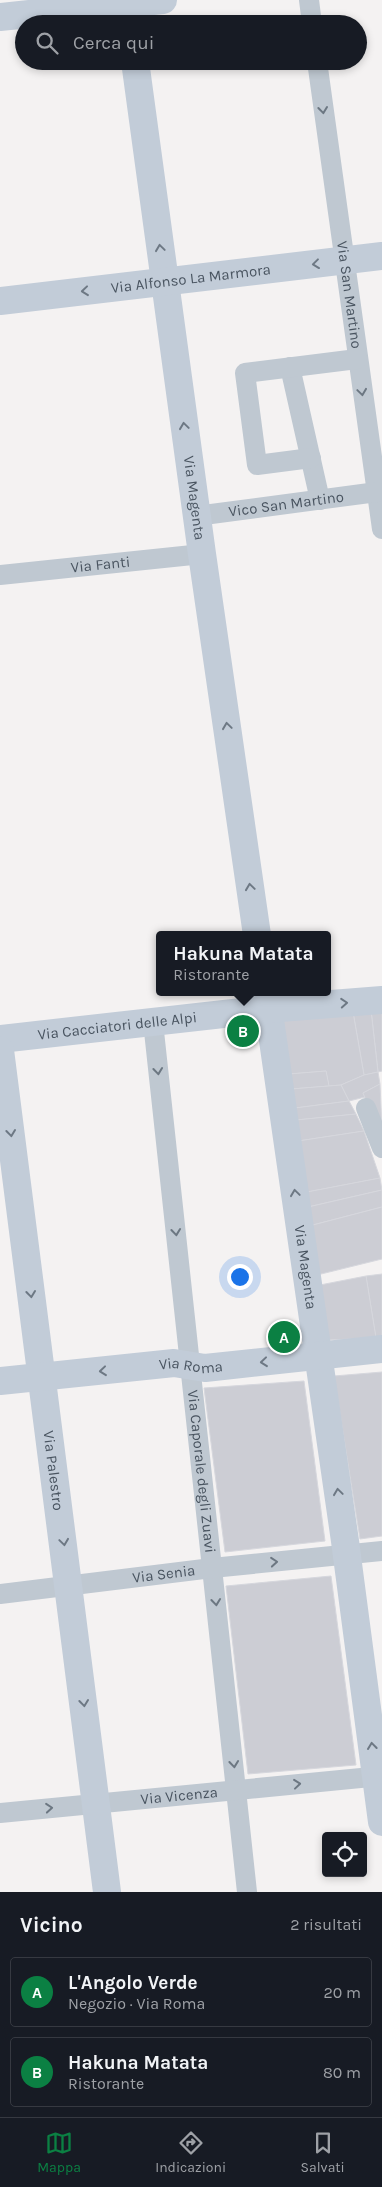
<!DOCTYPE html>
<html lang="it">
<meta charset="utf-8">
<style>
:root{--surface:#171b24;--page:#20242c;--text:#f1f3f6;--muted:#9ea1a6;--line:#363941;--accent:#0b8043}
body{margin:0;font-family:Karla,sans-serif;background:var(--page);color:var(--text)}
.controls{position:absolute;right:15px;bottom:15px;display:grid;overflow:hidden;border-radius:5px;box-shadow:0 2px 8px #0003}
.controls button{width:45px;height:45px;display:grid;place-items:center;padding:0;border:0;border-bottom:1px solid var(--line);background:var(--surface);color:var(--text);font:25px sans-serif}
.you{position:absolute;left:239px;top:1276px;width:18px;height:18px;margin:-12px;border:4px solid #fff;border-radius:50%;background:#1a73e8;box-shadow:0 0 0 8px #1a73e833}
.badge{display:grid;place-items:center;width:32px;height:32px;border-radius:50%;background:var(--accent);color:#fff;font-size:16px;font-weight:700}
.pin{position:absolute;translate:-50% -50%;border:2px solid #fff;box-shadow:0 1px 5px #0006}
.popup{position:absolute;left:156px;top:931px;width:175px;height:65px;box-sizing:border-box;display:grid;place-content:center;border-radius:5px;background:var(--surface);filter:drop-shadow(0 1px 4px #0005);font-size:16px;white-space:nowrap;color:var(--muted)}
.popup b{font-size:19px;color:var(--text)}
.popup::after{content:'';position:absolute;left:50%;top:100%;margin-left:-10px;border:10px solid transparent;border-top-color:var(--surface)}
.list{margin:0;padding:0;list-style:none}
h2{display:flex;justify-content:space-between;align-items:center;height:65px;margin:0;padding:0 20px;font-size:21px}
h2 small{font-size:16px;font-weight:400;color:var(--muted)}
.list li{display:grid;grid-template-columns:32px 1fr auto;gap:15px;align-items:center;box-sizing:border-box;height:70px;margin:0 10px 10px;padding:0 10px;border:1px solid var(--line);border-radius:5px}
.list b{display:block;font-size:19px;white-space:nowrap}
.list p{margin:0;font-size:16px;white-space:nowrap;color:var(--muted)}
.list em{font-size:16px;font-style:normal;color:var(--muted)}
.icon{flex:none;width:28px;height:28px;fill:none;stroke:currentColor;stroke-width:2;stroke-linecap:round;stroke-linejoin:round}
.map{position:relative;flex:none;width:382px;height:1892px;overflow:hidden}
.search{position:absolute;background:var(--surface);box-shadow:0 2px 8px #0003;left:15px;right:15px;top:15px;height:55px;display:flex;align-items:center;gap:12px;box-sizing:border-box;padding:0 18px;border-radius:28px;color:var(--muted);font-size:19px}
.sheet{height:225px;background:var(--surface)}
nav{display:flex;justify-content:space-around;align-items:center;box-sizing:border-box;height:70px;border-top:1px solid var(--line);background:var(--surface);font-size:14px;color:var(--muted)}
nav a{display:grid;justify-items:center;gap:2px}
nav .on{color:var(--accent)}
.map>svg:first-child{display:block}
.building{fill:#cccdd4;stroke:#d6d7dd}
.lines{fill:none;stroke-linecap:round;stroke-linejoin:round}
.street{stroke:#bfc8d1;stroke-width:20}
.secondary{stroke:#c2ccd8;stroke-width:28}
.oneway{stroke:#6c7782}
.oneway2{stroke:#6d7884}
.labels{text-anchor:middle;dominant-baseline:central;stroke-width:4.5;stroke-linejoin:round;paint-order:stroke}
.street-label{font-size:15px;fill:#495460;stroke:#fff}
</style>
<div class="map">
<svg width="382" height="1892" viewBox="0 0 382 1892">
<rect width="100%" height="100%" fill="#f4f2f2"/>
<!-- building -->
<g class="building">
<path d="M382 1008V1071L378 1072 371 1010Z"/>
<path d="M371 1010 378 1072 364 1075 353 1012Z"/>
<path d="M353 1012 364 1075 341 1085 329 1086 326 1071 289 1074 283 1020Z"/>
<path d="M326 1071 329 1086 291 1089 289 1074Z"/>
<path d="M378 1072 380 1084 363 1093 365 1097 349 1101 341 1085 364 1075Z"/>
<path d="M380 1084 382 1129 379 1131 363 1093Z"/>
<path d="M341 1085 349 1101 295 1108 291 1089Z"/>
<path d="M349 1101 356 1114 296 1120 295 1108Z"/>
<path d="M356 1114 364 1131 298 1141 296 1120Z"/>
<path d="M364 1131 380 1178 307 1192 298 1141Z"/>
<path d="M380 1178 382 1190 308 1207 307 1192Z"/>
<path d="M382 1190V1207L309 1226 308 1207Z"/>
<path d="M382 1207V1259L317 1275 309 1226Z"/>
<path d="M382 1274V1337L376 1338 366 1276Z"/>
<path d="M366 1276 376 1338 328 1340 320 1285Z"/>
<path d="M382 1372V1536L360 1539 334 1376Z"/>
<path d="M304 1381 325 1541 225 1552 204 1388Z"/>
<path d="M331 1576 356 1765 248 1774 226 1586Z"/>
</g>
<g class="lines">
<!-- street -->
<g class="street">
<path d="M309 0 312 24"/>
<path id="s1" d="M317 61 382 529"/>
<path d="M290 367 320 500"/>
<path d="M311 458 257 465 245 373 357 359"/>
<path id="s2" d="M196 516 377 492"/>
<path id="s3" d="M0 575 202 554"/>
<path id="s4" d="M153 1022 247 1892"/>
<path d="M366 1108 382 1148"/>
<path id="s5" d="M0 1594 212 1568 382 1551"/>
<path id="s6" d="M0 1813 382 1776"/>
</g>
<!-- secondary -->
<g class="secondary">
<path d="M0 17 163 0"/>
<path id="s7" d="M135 61 202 554 257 935"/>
<path id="s8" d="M0 301 382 256"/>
<path id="s9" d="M266 992 345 1541 382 1822"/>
<path id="s10" d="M0 1039 268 1009 382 1000"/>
<path id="s11" d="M0 1050 107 1892"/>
<path id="s12" d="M0 1381 174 1363 205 1368 382 1349"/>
</g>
</g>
<!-- one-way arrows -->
<defs><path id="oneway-chevron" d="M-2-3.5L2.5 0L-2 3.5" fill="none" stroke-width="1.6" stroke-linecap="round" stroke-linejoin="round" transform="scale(1.25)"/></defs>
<g class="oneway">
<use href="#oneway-chevron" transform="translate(323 110) rotate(83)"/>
<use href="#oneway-chevron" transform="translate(362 392) rotate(82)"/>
<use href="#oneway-chevron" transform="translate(158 1071) rotate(84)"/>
<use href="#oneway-chevron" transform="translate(176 1232) rotate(84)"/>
<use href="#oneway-chevron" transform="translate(274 1562) rotate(-5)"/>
<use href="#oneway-chevron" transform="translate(216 1602) rotate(84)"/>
<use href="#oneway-chevron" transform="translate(234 1764) rotate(84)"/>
<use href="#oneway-chevron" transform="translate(297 1784) rotate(-6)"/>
<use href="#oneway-chevron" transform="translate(49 1808) rotate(-5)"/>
</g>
<g class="oneway2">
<use href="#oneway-chevron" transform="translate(160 248) rotate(-98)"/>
<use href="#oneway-chevron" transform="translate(316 264) rotate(173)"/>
<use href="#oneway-chevron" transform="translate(85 291) rotate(174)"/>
<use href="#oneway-chevron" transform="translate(184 426) rotate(-98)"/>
<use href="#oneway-chevron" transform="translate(227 726) rotate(-98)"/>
<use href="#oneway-chevron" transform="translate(250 887) rotate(-98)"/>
<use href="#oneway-chevron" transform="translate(344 1003) rotate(-4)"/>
<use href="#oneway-chevron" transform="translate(11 1133) rotate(83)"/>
<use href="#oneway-chevron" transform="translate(295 1193) rotate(-98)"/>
<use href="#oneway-chevron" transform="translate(31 1294) rotate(83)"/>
<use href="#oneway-chevron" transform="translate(264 1362) rotate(174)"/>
<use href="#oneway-chevron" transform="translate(103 1371) rotate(174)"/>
<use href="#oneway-chevron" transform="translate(338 1492) rotate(-98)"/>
<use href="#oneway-chevron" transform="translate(64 1542) rotate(82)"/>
<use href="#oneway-chevron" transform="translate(84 1703) rotate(83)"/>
<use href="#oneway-chevron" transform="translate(372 1746) rotate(-97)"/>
</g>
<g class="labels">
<!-- street labels -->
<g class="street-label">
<text stroke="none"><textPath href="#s8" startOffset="192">Via Alfonso La Marmora</textPath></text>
<text stroke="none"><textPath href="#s1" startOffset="236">Via San Martino</textPath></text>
<text stroke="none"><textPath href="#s7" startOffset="441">Via Magenta</textPath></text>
<text stroke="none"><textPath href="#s2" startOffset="91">Vico San Martino</textPath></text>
<text stroke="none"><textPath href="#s3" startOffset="101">Via Fanti</textPath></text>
<text stroke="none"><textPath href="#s10" startOffset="118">Via Cacciatori delle Alpi</textPath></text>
<text stroke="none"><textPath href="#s9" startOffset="278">Via Magenta</textPath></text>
<text stroke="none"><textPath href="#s12" startOffset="192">Via Roma</textPath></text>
<text stroke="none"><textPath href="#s11" startOffset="424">Via Palestro</textPath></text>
<text stroke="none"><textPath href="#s4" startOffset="452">Via Caporale degli Zuavi</textPath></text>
<text stroke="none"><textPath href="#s5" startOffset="165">Via Senia</textPath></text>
<text stroke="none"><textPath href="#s6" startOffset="180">Via Vicenza</textPath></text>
</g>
</g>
</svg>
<div class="controls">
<button><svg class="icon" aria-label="locate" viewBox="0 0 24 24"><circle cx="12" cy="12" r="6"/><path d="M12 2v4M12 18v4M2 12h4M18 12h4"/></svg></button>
</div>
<div class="you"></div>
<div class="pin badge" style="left:284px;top:1337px">A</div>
<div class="pin badge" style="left:243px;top:1031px">B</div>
<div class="popup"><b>Hakuna Matata</b>Ristorante</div>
<div class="search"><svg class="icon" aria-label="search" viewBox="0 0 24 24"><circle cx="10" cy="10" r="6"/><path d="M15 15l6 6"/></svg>Cerca qui</div>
</div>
<section class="sheet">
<h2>Vicino<small>2 risultati</small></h2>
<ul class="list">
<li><span class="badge">A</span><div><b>L'Angolo Verde</b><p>Negozio · Via Roma</p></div><em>20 m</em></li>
<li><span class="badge">B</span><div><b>Hakuna Matata</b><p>Ristorante</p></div><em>80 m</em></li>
</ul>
</section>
<nav>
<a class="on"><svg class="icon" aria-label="map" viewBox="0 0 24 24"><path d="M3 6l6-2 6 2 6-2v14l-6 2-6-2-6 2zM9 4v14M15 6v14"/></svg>Mappa</a>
<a><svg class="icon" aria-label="directions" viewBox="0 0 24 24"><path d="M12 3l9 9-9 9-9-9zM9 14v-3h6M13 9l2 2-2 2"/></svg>Indicazioni</a>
<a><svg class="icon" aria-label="saved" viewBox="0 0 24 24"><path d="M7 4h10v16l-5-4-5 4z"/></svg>Salvati</a>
</nav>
